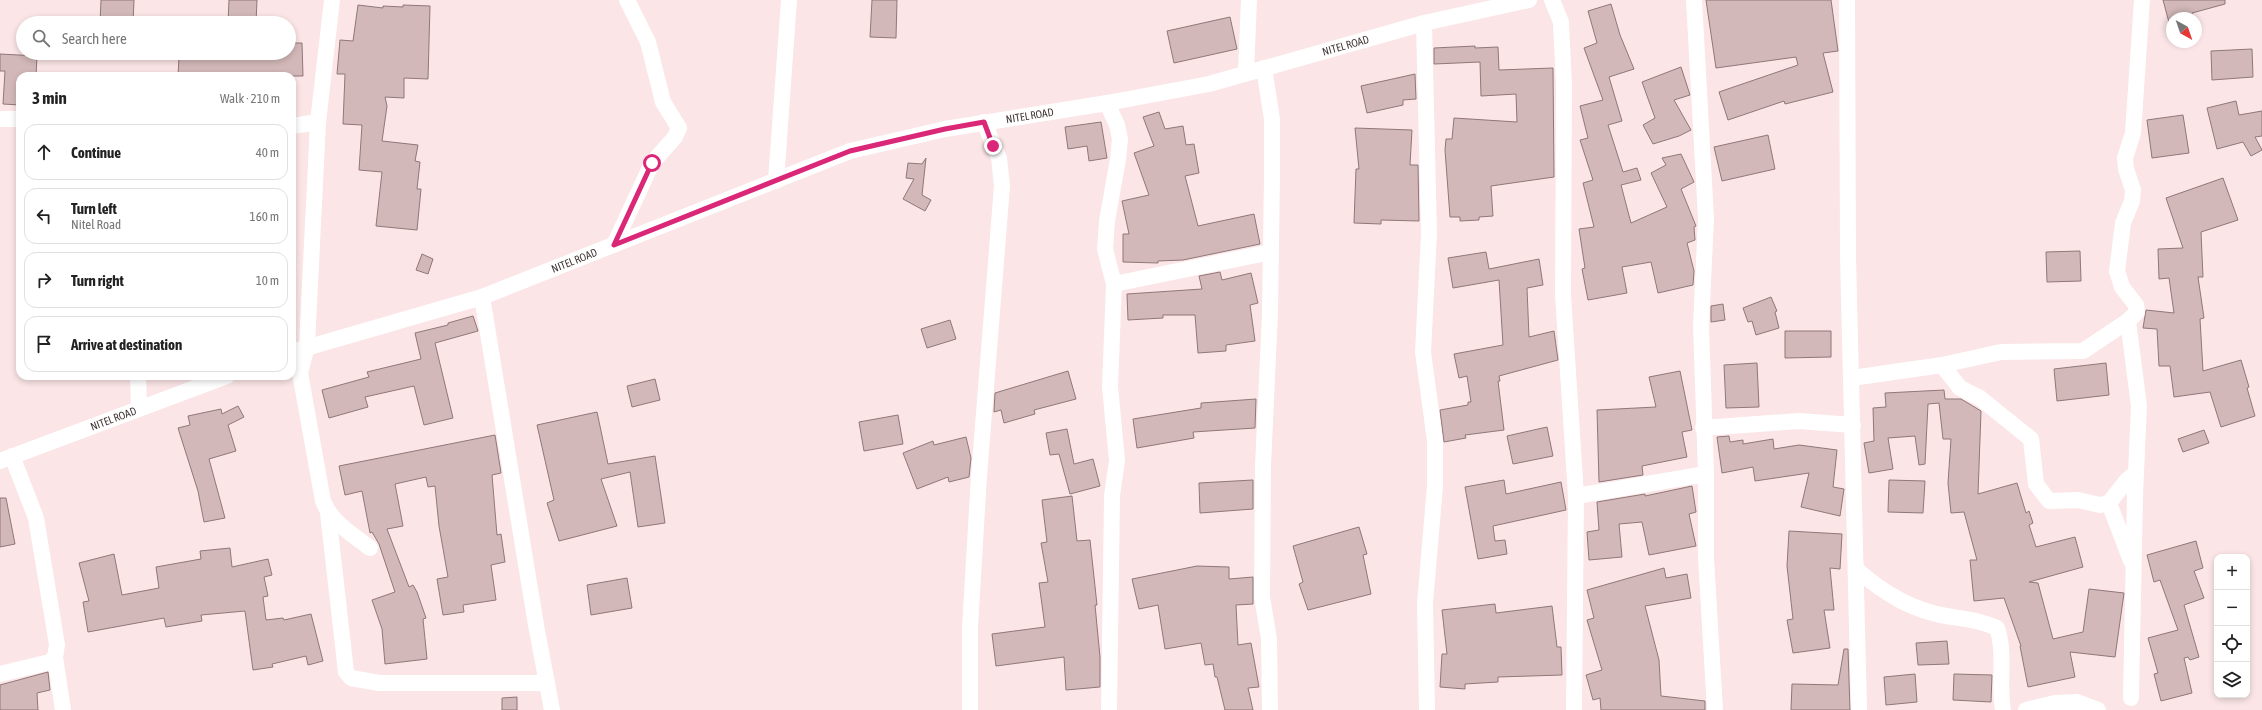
<!DOCTYPE html>
<meta charset="utf-8">
<style>
:root{--surface:#fff;--page:#f2f2f2;--text:#222;--muted:#767676;--line:#e0e0e0}
body{margin:0;font-family:"Asap Condensed",sans-serif;background:var(--page);color:var(--text)}
.controls{position:absolute;right:12px;bottom:12px;display:grid;overflow:hidden;border-radius:8px;box-shadow:0 2px 6px #0003}
.controls button{width:36px;height:36px;display:grid;place-items:center;padding:0;border:0;border-bottom:1px solid var(--line);background:var(--surface);color:var(--text);font:20px sans-serif}
.compass{position:absolute;left:2166px;top:12px;width:36px;height:36px;border-radius:50%;background:var(--surface);box-shadow:0 2px 6px #0003;rotate:140deg}
.stop{position:absolute;width:12px;height:12px;margin:-9px;border:3px solid #db2777;border-radius:50%;background:#fff}
.stop.end{background:#db2777;border-color:#fff;box-shadow:0 1px 4px #0008}
.list{margin:0;padding:0;list-style:none}
h2{display:flex;justify-content:space-between;align-items:center;height:52px;margin:0;padding:0 16px;font-size:17px}
h2 small{font-size:13px;font-weight:400;color:var(--muted)}
.list li{display:grid;grid-template-columns:26px 1fr auto;gap:12px;align-items:center;box-sizing:border-box;height:56px;margin:0 8px 8px;padding:0 8px;border:1px solid var(--line);border-radius:12px}
.list b{display:block;font-size:15px;white-space:nowrap}
.list p{margin:0;font-size:13px;white-space:nowrap;color:var(--muted)}
.list em{font-size:13px;font-style:normal;color:var(--muted)}
.icon{flex:none;width:22px;height:22px;fill:none;stroke:currentColor;stroke-width:2;stroke-linecap:round;stroke-linejoin:round}
.map{position:relative;flex:none;width:2262px;height:710px;overflow:hidden}
.search{position:absolute;background:var(--surface);box-shadow:0 2px 6px #0003;left:16px;top:16px;width:280px;height:44px;display:flex;align-items:center;gap:10px;box-sizing:border-box;padding:0 14px;border-radius:22px;color:var(--muted);font-size:15px}
.panel{position:absolute;background:var(--surface);box-shadow:0 2px 6px #0003;left:16px;top:72px;width:280px;height:308px;border-radius:12px}
.map>svg:first-child{display:block}
.building{fill:#d3b8b9;stroke:#907778}
.lines{fill:none;stroke-linecap:round;stroke-linejoin:round}
.minor{stroke:#fff;stroke-width:16}
.route{stroke:#db2777;stroke-width:5}
.labels{text-anchor:middle;dominant-baseline:central;stroke-width:3.5;stroke-linejoin:round;paint-order:stroke}
.street-label{font-size:11px;fill:#433838;stroke:#fdf7f7}
</style>
<div class="map">
<svg width="2262" height="710" viewBox="0 0 2262 710">
<rect width="100%" height="100%" fill="#fbe5e6"/>
<!-- building -->
<g class="building">
<path d="M101 0H134L133 23H100Z"/>
<path d="M229 0H257L256 23H228Z"/>
<path d="M872 0H897L896 38 870 37Z"/>
<path d="M1706 0H1831L1838 51 1823 53 1833 92 1785 104 1784 101 1728 120 1719 92 1798 65 1796 57 1716 68Z"/>
<path d="M2163 0H2225V4L2192 13 2194 18H2172V25L2170 26Z"/>
<path d="M1611 4 1620 35 1634 69 1609 77 1622 121 1608 125 1623 172 1637 168 1641 180 1621 185 1631 223 1667 207 1651 173 1666 165 1662 158 1681 154 1694 182 1681 189 1696 226 1694 227 1695 240 1687 243 1694 271 1693 285 1658 293 1651 262 1622 267 1627 293 1588 300 1582 269 1585 268 1579 229 1594 227 1583 183 1593 180 1580 140 1588 138 1580 106 1603 100 1584 48 1597 43 1588 11Z"/>
<path d="M358 5 383 8V6L403 7V5L430 6 428 79 404 78V98L385 97 387 106 382 141 418 145 415 161 420 162 417 189H421L417 230 376 226 382 172 359 170 362 125 343 124 345 74H337L340 40 353 41Z"/>
<path d="M1230 17 1237 49 1174 63 1167 31Z"/>
<path d="M289 43H302L303 76H178L179 57 196 58 197 53H289Z"/>
<path d="M1475 46V48L1498 47 1499 70 1553 68 1554 177 1491 186 1493 216 1479 217V220L1460 221V217H1450L1445 150 1446 139H1452L1454 118 1517 122 1516 94 1481 96 1480 62 1434 64V48Z"/>
<path d="M2252 49 2253 77 2212 80 2211 51Z"/>
<path d="M0 54 37 56 36 76H20V105L3 104 5 71H0Z"/>
<path d="M1681 67 1690 95 1674 100 1691 130 1679 136 1653 144 1643 125 1655 118 1642 82Z"/>
<path d="M1415 74 1416 99 1403 100V105L1367 113 1361 86Z"/>
<path d="M2236 101 2239 115 2262 111V136L2255 137 2262 150 2251 156 2243 142 2217 149 2207 108Z"/>
<path d="M1159 112 1165 129 1183 126 1186 145 1194 144 1199 173 1185 176 1198 226 1254 214 1260 244 1183 260 1158 261V263L1123 262V234H1129L1122 201 1149 195 1134 153 1154 146 1143 117Z"/>
<path d="M2183 115 2189 153 2152 158 2147 120Z"/>
<path d="M1101 122 1107 158 1089 161 1087 146 1068 149 1065 127Z"/>
<path d="M1355 128 1412 130 1410 165H1418L1419 221 1381 220V224L1354 223 1356 169H1359Z"/>
<path d="M1768 135 1775 169 1722 181 1714 147Z"/>
<path d="M926 158 922 195 931 200 925 211 903 199 914 179 906 178 908 163 922 164Z"/>
<path d="M2223 178 2238 220 2201 232 2203 277H2198L2204 318 2200 319 2203 371 2241 360 2249 387 2247 388 2255 416 2221 427 2210 392 2174 397 2170 366H2159L2157 329 2143 328 2146 310 2174 313 2169 278 2159 279 2158 249 2183 248 2166 198Z"/>
<path d="M2080 251 2081 281 2047 282 2046 252Z"/>
<path d="M1486 252 1489 269 1539 259 1543 285 1527 288 1529 337 1554 331 1558 360 1499 376 1500 381H1498L1504 430 1465 435 1466 438 1444 442 1440 410 1468 405V402H1471L1467 376 1459 378 1454 354 1503 345 1499 280 1453 288 1448 258Z"/>
<path d="M422 254 433 259 428 274 416 270Z"/>
<path d="M1220 272 1222 280 1251 273 1258 303 1250 305 1255 341 1226 345V351L1198 353 1195 315H1163V318L1128 320 1127 294 1202 289 1199 276Z"/>
<path d="M1771 297 1777 311 1775 312 1779 328 1756 335 1752 321 1748 322 1743 308Z"/>
<path d="M1723 304 1725 320 1711 322V306Z"/>
<path d="M473 316 478 331 435 343 453 418 424 425 414 386 365 397 368 407 329 418 322 390 369 377 367 372 421 359 415 333 448 325V323Z"/>
<path d="M950 320 956 339 927 348 921 329Z"/>
<path d="M1785 331H1831V357L1785 358Z"/>
<path d="M1757 363 1759 407 1726 408 1724 365Z"/>
<path d="M2106 363 2109 395 2057 401 2054 369Z"/>
<path d="M1068 371 1076 399 1034 410 1035 414 1004 423 1001 410 994 412 995 393Z"/>
<path d="M1680 371 1692 430 1682 432 1687 457 1642 466 1643 475 1599 482 1597 410 1656 407 1649 377Z"/>
<path d="M655 379 660 400 632 407 627 386Z"/>
<path d="M1944 390 1945 399H1961L1981 411 1978 494 2017 483 2026 513 2029 511 2033 523 2029 525 2036 547 2075 537 2083 567 2029 582 2038 583 2053 639 2083 632 2089 589 2124 593 2115 657 2070 652 2075 677 2028 687 2020 646H2021L2004 598 1974 601 1970 560H1977L1964 512 1951 513 1948 483 1951 439H1943L1939 403 1928 404 1925 464 1919 465 1915 436 1888 438 1893 469 1869 473 1864 443 1874 441 1873 408 1886 407 1885 393Z"/>
<path d="M1256 399 1255 428 1193 432 1194 438 1137 448 1133 419 1201 408V403Z"/>
<path d="M238 406 244 417 228 425 236 451 209 459 225 518 204 522 198 491 178 428 190 425 188 416 221 409 222 414Z"/>
<path d="M597 412 608 464 655 456 665 523 638 527 630 472 601 479 617 526 559 541 547 503 554 500 537 425Z"/>
<path d="M898 415 903 444 864 451 859 422Z"/>
<path d="M1547 427 1553 456 1513 464 1507 436Z"/>
<path d="M1067 429 1074 464 1093 459 1100 486 1070 494 1059 454 1050 455 1046 433Z"/>
<path d="M2204 430 2209 443 2183 452 2178 439Z"/>
<path d="M495 435 501 473 492 475 497 535 501 534 505 562 491 565 496 600 463 605 464 612 443 615 437 579 448 577 439 526 435 486 428 487 426 477 395 484 403 526 387 529 409 587 413 585 417 592 426 618 423 619 427 659 385 664 382 629 372 600 395 592 379 544 372 532 370 533 362 491 345 495 339 466Z"/>
<path d="M1729 436 1730 442 1743 440V444L1773 439 1774 449 1799 445 1837 450 1833 487 1844 489 1840 516 1801 507 1809 473 1755 481 1753 467 1722 473 1717 437Z"/>
<path d="M966 437 971 458 969 477 949 482 948 477 917 489 903 453 933 441 934 445Z"/>
<path d="M1253 480V509L1200 513 1199 483Z"/>
<path d="M1504 480 1506 494 1561 482 1566 510 1493 526 1495 541 1505 540 1507 554 1478 559 1465 487Z"/>
<path d="M1889 480 1925 481 1923 513 1888 512Z"/>
<path d="M1692 486 1696 512 1689 514 1696 546 1649 555 1642 522 1619 524 1622 557 1589 560 1587 532 1599 530 1597 502 1645 494V496Z"/>
<path d="M1072 496 1077 541 1090 540 1097 605H1095L1100 657V687L1066 690 1064 657 996 666 992 634 1045 627 1039 583 1048 582 1041 543 1047 542 1042 500Z"/>
<path d="M0 498H6L15 544 0 547Z"/>
<path d="M1359 527 1367 554 1363 555 1371 594 1308 610 1299 584 1303 582 1293 546Z"/>
<path d="M1789 531 1842 534 1840 569 1830 568 1834 610H1824L1830 648 1793 653 1787 620 1793 619 1787 566Z"/>
<path d="M2196 541 2203 568 2194 571 2204 598 2184 605 2199 657 2190 660 2188 657 2184 658 2192 693 2161 701 2154 674 2158 673 2148 638 2178 630 2160 580 2154 582 2147 555Z"/>
<path d="M230 548 232 567 268 559 272 575 264 577 268 596 263 597 266 620 283 618 284 620 311 614 323 661 308 665 306 656 272 664 273 667 253 670 245 611 201 615 202 621 166 627 164 618 88 632 83 602 89 601 79 563 114 554 122 595 159 588 156 567 201 559 200 551Z"/>
<path d="M1197 566 1229 567V579L1253 577V604L1236 605 1238 645 1251 643 1259 687 1248 688 1253 710H1225L1217 677H1215L1213 664 1205 665 1201 643 1165 649 1158 605 1139 609 1132 579Z"/>
<path d="M1664 568 1666 578 1687 574 1691 598 1645 606 1659 660 1661 696 1705 701V710H1601L1600 698 1593 700 1586 675 1602 670 1587 620 1594 618 1587 590Z"/>
<path d="M627 578 632 608 591 615 587 585Z"/>
<path d="M1495 604 1496 613 1552 606 1557 647H1561L1562 675 1498 677V682L1465 684V689L1440 687 1442 654H1447L1442 610Z"/>
<path d="M1947 641 1949 664 1918 665 1916 643Z"/>
<path d="M1844 649H1848L1850 710H1791L1792 684 1838 685Z"/>
<path d="M48 672 50 690 37 693 38 710H0V685Z"/>
<path d="M1915 674 1917 702 1886 705 1884 677Z"/>
<path d="M1954 674 1992 675 1991 702 1953 700Z"/>
<path d="M517 697V710H502V698Z"/>
</g>
<g class="lines">
<!-- minor -->
<g class="minor">
<path d="M332 0 318 122 307 346 300 373 323 501C332 523 352 534 370 548"/>
<path d="M1552 0 1561 22 1564 85 1563 295 1576 496 1574 710"/>
<path d="M1694 0 1706 218 1701 326 1706 474V558L1715 710"/>
<path d="M1847 0 1848 256 1859 710"/>
<path d="M1424 23 1429 234 1423 352 1435 441V486L1425 603 1427 710"/>
<path d="M1264 68 1272 119V176L1270 313 1263 466 1262 597 1269 639 1270 710"/>
<path d="M1246 72 1249 0"/>
<path d="M1107 103 1117 125 1120 139 1118 159 1107 221 1105 249 1114 284 1110 387 1117 460 1112 496 1109 710"/>
<path d="M0 119H20"/>
<path d="M292 126 318 122"/>
<path d="M776 181 789 0"/>
<path d="M614 245 652 163 675 137 679 128 663 102 648 42 627 0"/>
<path d="M1114 284 1271 252"/>
<path d="M482 297 536 625 552 710"/>
<path d="M2128 321 2139 406 2135 495 2131 698"/>
<path id="s1" d="M292 352 482 297 850 151 945 129 1107 103 1209 84 1424 23 1529 0"/>
<path d="M1942 365 1960 388 1980 398 2031 439 2036 484 2049 501 2078 500 2100 505 2109 503 2131 561"/>
<path d="M138 376 139 408"/>
<path d="M1852 378 1942 365 2001 352 2083 351 2128 321 2137 312 2136 305 2122 287 2117 271 2123 223 2132 201 2133 190 2126 169 2125 158 2133 133 2142 0"/>
<path d="M1703 428 1799 421 1853 425"/>
<path d="M12 456 36 518 57 645 55 657 63 710"/>
<path id="s2" d="M0 461 227 376"/>
<path d="M1576 496 1706 474"/>
<path d="M2109 503 2127 480 2136 473"/>
<path d="M328 513 346 672 351 678 379 683H547"/>
<path d="M1857 570C1884 593 1911 610 1946 616 1964 619 1980 620 1997 628 2006 654 1998 683 2003 710"/>
<path d="M0 674 50 662 55 657"/>
<path d="M970 710V627L979 476 1002 186 999 158 984 122"/>
<path d="M2026 710 2055 703 2077 702 2098 710"/>
</g>
</g>
<g class="lines">
<!-- route -->
<path class="route" d="M652 163 614 245 850 151 945 129 984 122 993 146"/>
</g>
<g class="labels">
<!-- street labels -->
<g class="street-label">
<text stroke="none"><textPath href="#s1" startOffset="1101">NITEL ROAD</textPath></text>
<text stroke="none"><textPath href="#s1" startOffset="777">NITEL ROAD</textPath></text>
<text stroke="none"><textPath href="#s1" startOffset="297">NITEL ROAD</textPath></text>
<text stroke="none"><textPath href="#s2" startOffset="121">NITEL ROAD</textPath></text>
</g>
</g>
</svg>
<div class="controls">
<button>+</button>
<button>−</button>
<button><svg class="icon" aria-label="locate" viewBox="0 0 24 24"><circle cx="12" cy="12" r="6"/><path d="M12 2v4M12 18v4M2 12h4M18 12h4"/></svg></button>
<button><svg class="icon" aria-label="layers" viewBox="0 0 24 24"><path d="M12 4l9 5-9 5-9-5zM3 14l9 5 9-5"/></svg></button>
</div>
<svg class="compass" viewBox="-18 -18 36 36"><path d="M0-13l5 13h-10z" fill="#e53935"/><path d="M0 13l5-13h-10z" fill="#767676"/></svg>
<div class="stop" style="left:652px;top:163px"></div>
<div class="stop end" style="left:993px;top:146px"></div>
<div class="search"><svg class="icon" aria-label="search" viewBox="0 0 24 24"><circle cx="10" cy="10" r="6"/><path d="M15 15l6 6"/></svg>Search here</div>
<section class="panel">
<h2>3 min<small>Walk · 210 m</small></h2>
<ul class="list">
<li><svg class="icon" aria-label="ahead" viewBox="0 0 24 24"><path d="M12 20V5M6 11l6-6 6 6"/></svg><div><b>Continue</b></div><em>40 m</em></li>
<li><svg class="icon" aria-label="left" viewBox="0 0 24 24"><path d="M17 20v-9H6M10 6l-5 5 5 5"/></svg><div><b>Turn left</b><p>Nitel Road</p></div><em>160 m</em></li>
<li><svg class="icon" aria-label="right" viewBox="0 0 24 24"><path d="M7 20v-9h11M14 6l5 5-5 5"/></svg><div><b>Turn right</b></div><em>10 m</em></li>
<li><svg class="icon" aria-label="arrive" viewBox="0 0 24 24"><path d="M6 21V4h12l-3 4 3 4H6"/></svg><div><b>Arrive at destination</b></div></li>
</ul>
</section>
</div>
